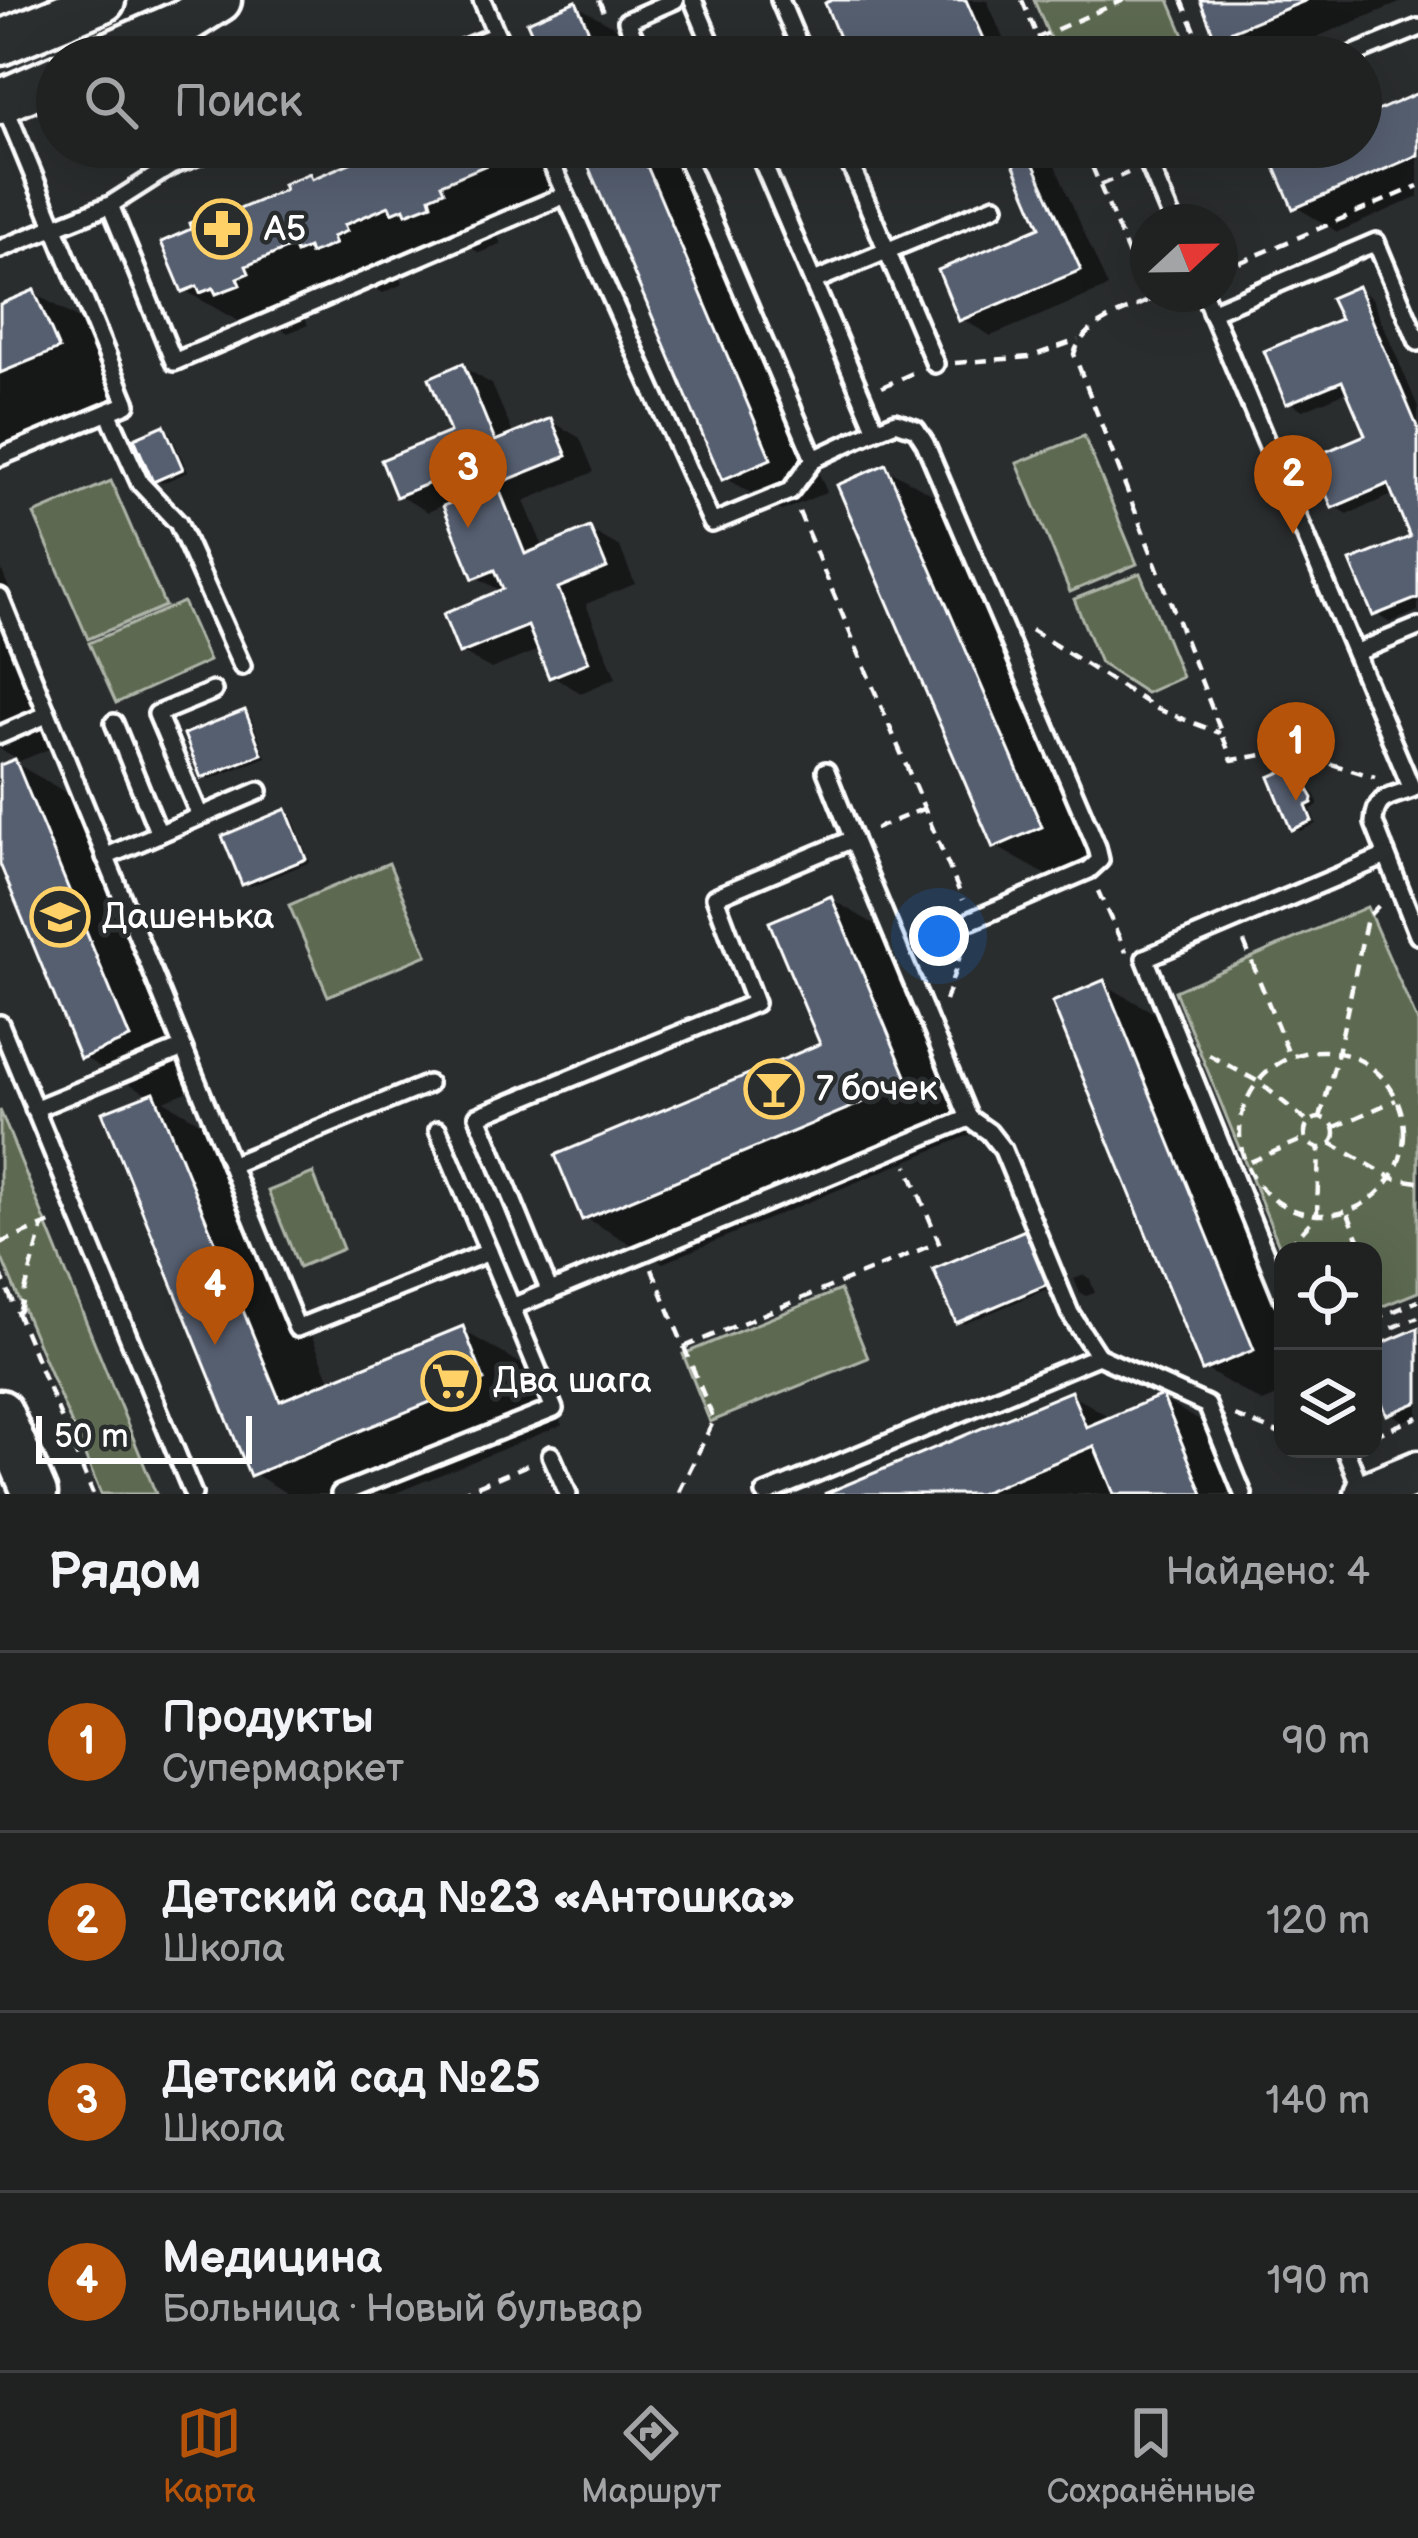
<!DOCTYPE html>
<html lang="ru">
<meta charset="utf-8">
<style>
:root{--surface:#202222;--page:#2d2f2f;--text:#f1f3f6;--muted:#a2a4a5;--line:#3d3f40;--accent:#b45309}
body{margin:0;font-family:"Balsamiq Sans",sans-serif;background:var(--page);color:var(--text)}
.controls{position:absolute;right:36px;bottom:36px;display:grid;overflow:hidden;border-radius:24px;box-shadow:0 12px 48px #0002}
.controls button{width:108px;height:108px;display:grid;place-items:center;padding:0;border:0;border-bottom:3px solid var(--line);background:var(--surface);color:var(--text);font:60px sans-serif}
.compass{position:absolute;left:1130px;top:204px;width:108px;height:108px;border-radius:50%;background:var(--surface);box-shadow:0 12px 48px #0002;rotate:68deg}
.scale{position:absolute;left:36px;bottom:30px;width:216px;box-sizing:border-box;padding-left:12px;border:6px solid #fff;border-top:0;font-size:33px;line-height:42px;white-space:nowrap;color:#fff;-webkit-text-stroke:9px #2a2d2e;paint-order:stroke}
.you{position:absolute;left:939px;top:936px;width:42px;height:42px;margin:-30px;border:9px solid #fff;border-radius:50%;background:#1a73e8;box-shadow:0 0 0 18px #1a73e833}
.badge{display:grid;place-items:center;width:78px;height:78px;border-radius:50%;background:var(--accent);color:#fff;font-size:39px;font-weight:700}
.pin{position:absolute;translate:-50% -99px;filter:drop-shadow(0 3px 6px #0008)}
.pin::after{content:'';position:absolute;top:63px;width:42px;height:36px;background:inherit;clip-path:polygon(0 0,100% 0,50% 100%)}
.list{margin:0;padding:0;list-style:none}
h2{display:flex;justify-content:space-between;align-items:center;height:156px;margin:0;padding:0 48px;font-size:51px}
h2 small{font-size:39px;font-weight:400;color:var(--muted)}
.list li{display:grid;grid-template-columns:78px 1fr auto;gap:36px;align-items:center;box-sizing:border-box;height:180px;padding:0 48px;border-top:3px solid var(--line)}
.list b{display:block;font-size:45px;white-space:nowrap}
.list p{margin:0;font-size:39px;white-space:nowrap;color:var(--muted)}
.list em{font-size:39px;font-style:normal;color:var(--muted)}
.icon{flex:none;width:66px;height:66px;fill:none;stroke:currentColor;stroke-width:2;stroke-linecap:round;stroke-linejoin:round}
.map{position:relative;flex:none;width:1418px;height:1494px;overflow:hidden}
.search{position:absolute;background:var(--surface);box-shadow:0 12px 48px #0002;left:36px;right:36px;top:36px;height:132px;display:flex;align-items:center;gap:30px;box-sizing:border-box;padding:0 42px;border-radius:66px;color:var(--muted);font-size:45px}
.sheet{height:876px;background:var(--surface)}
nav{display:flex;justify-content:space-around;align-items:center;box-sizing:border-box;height:168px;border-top:3px solid var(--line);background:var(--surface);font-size:33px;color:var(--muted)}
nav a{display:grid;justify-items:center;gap:6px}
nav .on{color:var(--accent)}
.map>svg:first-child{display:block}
.green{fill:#5d6a51;stroke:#aeb4a8;stroke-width:3}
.shadow{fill:#0007}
.building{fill:#565f70;stroke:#fff;stroke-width:3}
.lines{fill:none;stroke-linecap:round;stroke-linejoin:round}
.lane-casing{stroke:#fff;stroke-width:24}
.secondary-casing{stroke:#fff;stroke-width:51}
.path{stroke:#fff;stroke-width:4.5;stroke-dasharray:12 9;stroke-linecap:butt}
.lane{stroke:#2a2d2e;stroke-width:15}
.secondary{stroke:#2a2d2e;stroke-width:42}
.labels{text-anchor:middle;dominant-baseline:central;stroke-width:9;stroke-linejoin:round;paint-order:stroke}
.poi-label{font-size:36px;fill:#fff;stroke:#2a2d2e;text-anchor:start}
</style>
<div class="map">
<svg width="1418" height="1494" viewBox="0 0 1418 1494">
<rect width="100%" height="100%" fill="#2a2d2e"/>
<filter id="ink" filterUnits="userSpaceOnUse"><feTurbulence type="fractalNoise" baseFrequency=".00833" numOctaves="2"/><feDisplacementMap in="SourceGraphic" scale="24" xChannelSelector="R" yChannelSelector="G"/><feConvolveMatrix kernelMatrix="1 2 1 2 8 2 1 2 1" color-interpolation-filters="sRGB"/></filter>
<g filter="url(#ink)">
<!-- green -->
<g class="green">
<path d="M1034 0H1169L1193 57H1058Z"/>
<path d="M1084 436 1137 564 1070 592 1017 463Z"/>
<path d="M111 481 165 606 88 639 34 514Z"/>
<path d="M1140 573 1182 677 1146 693 1100 663 1074 599Z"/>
<path d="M183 602 209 661 116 703 89 643Z"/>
<path d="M389 863 427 955 328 996 289 905Z"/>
<path d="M1367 907 1418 1023V1292L1373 1310V1251H1283V1255L1175 991Z"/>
<path d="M0 1110 156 1494H101L0 1254Z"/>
<path d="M313 1173 343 1249 299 1267 268 1191Z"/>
<path d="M840 1290 868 1358 710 1422 683 1354Z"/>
</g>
<!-- shadow -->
<g class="shadow">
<path d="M840 0H987L1011 57H851Z"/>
<path d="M1203 0H1407L1268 57H1254L1217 36Z"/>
<path d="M576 5 634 38 642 57H545Z"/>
<path d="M1418 97V197L1338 232 1296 207 1303 147H1361V122Z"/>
<path d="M385 147H539L569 199 509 224 512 231 498 237 501 244 479 253 472 248 464 251 456 247 412 265 415 272 400 277 403 284 383 293 375 288 368 291 361 287 314 306 317 313 305 318 308 325 288 333 280 328 273 331 264 327 255 331 184 290 195 231 214 216 220 220 289 192 310 176 316 180 387 151Z"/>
<path d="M584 147H680L827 492 782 511 725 478Z"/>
<path d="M888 147H964L919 166Z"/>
<path d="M1010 147H1047L1108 287 991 336 962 319 1044 229Z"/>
<path d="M1357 289 1372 298 1418 407V611L1390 623 1376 614 1414 538 1395 494 1348 514 1334 506 1369 437 1349 391 1303 410 1289 402 1344 321Z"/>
<path d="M34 293 113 339 136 394 0 450V307Z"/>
<path d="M463 367 492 384 514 436 551 421 580 438 594 472 524 501 544 549 590 530 620 547 635 584 586 604 616 678 581 693 552 676 541 649 491 669 461 652 503 592 476 577 446 504 428 512 398 495 454 433Z"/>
<path d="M164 428 170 432 188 472 162 483 156 480Z"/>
<path d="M886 468 944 501 1098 860 1053 879 995 846Z"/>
<path d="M0 566 71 740 15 763 93 808 207 1084 164 1101 232 1141 331 1383 462 1330 541 1375 562 1425 393 1494H288L253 1473 151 1096 83 1057 0 856V768L20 760 0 749Z"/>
<path d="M245 713 251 717 266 757 210 779 204 776Z"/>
<path d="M1290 772 1296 775 1300 786 1310 788 1317 797 1318 806 1311 809 1316 824 1300 831 1293 827Z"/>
<path d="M286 813 292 816 310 862 251 886 245 883Z"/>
<path d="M831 899 910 945 986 1128 663 1263 584 1217 824 1046Z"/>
<path d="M1104 984 1161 1017 1283 1316V1394L1262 1402 1205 1369Z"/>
<path d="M1025 1234 1031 1237 1052 1287 964 1324 958 1321Z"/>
<path d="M1084 1275 1090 1279 1095 1293 1086 1296 1080 1293 1074 1279Z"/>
<path d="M1418 1332V1415L1404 1421 1389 1412 1373 1374V1350Z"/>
<path d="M1071 1394 1113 1419 1162 1399 1219 1432 1245 1494H832Z"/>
</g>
<!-- building -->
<g class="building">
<path d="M832 0H966L991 57H847L825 3Z"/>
<path d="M1200 0H1307L1215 38Z"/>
<path d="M576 1 600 57H542L527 22Z"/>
<path d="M1418 93V155L1293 209 1271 158 1295 147H1361V118Z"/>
<path d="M382 147H495L501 159 441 184 444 191 430 197 432 204 406 214 404 208 392 213 389 206 344 225 347 231 332 237 335 244 323 249 310 254 308 248 296 253 293 246 246 266 249 273 237 278 240 285 216 294 213 288 200 293 197 286 182 292 161 242 191 229 189 223 214 213 216 219 285 190 283 184 310 173 312 179 383 149Z"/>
<path d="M580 147H639L771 459 722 480Z"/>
<path d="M1006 147H1026L1081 270 959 321 938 270 1040 227Z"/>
<path d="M1358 286 1418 429V598L1373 616 1350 561 1410 537 1388 484 1332 508 1311 458 1365 435 1342 381 1286 404 1264 351 1340 319 1330 298Z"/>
<path d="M34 290 59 349 0 373V304Z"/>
<path d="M463 363 495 441 551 418 567 456 497 484 525 554 590 527 607 568 558 588 589 662 549 678 528 626 459 654 443 614 503 589 495 570 473 579 443 506 469 495 459 471 396 497 381 460 450 432 429 378Z"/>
<path d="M164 425 183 469 153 482 134 438Z"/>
<path d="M886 464 1042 827 993 848 837 485Z"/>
<path d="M245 710 262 754 201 778 184 734Z"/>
<path d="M15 759 130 1038 80 1059 0 864V765Z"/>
<path d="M1290 768 1297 784 1303 781 1313 798 1312 803 1306 806 1312 821 1291 830 1269 777Z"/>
<path d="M286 809 306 859 242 885 222 836Z"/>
<path d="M831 896 909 1083 582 1220 555 1155 820 1044 769 922Z"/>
<path d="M1104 980 1254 1350 1202 1371 1052 1002Z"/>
<path d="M154 1092 280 1401 463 1326 484 1380 250 1476 102 1112Z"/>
<path d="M1025 1230 1048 1284 956 1323 933 1269Z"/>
<path d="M1418 1328V1402L1387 1415 1373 1381V1347Z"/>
<path d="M1071 1391 1086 1427 1162 1395 1203 1494H1114L1094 1446 979 1494H824Z"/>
</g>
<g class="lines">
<!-- lane casing -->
<g class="lane-casing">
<g id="lane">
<path d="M482 0 506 57"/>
<path d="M693 0 717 57"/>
<path d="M780 0 804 57"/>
<path d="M442 57 497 35"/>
<path d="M642 57 627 21 675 0"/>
<path d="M1347 57 1418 28"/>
<path d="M544 147 712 523 790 491 814 459 876 430"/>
<path d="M681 147 814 459"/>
<path d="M756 147 876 430 896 422 916 429 925 443 1097 847 1100 860 1089 870 972 920"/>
<path d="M843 147 935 364"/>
<path d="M1158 147 1149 164 1173 222"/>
<path d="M110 205 174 362 565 195"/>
<path d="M0 249 110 205 171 166 219 147"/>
<path d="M814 281 995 206"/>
<path d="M1204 294 1412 789C1390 797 1375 796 1374 823L1418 935"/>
<path d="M1211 312 1376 242 1418 342"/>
<path d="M108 412 140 483 178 523 242 666"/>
<path d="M0 457 127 404 4 104"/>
<path d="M0 597 297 1328 489 1252 554 1409 340 1494"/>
<path d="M1355 653 1418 627"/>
<path d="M114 723 159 834"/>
<path d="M0 735 46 715"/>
<path d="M826 771 853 839"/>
<path d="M200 816 157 714 213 691"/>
<path d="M105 857 259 791"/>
<path d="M0 1024 193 1494"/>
<path d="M34 1109 183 1048"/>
<path d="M438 1130 489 1252"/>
<path d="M231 1165 428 1084"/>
<path d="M550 1292 478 1116 755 1003 715 897 853 839 969 1118"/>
<path d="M1283 1298 1145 958 1386 856"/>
<path d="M512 1307 969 1118 989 1132 1003 1150 1070 1313 1098 1356"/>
<path d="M1345 1449 1363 1494"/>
<path d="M551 1455 568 1494"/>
<path d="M765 1494 1098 1356 1207 1405 1243 1494"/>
</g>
</g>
<!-- secondary casing -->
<g class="secondary-casing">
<g id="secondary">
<path d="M0 43 103 0"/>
<path d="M103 57 187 20 219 0"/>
<path d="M0 102 57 77"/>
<path d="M0 1412 35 1494"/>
<path d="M1367 1494 1418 1473"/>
</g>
</g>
<!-- path -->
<g class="path">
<path d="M599 0 606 17"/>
<path d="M1022 0 1046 57"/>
<path d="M1182 0 1206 57"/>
<path d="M1037 38 1124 0"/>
<path d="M1084 147 1148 301C1121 314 1084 323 1074 354L1232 760 1288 751 1375 777"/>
<path d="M1100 185 1128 173"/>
<path d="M1220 271 1418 186"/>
<path d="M1148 301 1166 294"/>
<path d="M955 363 1029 357 1078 340"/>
<path d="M882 387 915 372"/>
<path d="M799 512 963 900"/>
<path d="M1031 630 1157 709 1220 733"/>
<path d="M875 829 925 808"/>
<path d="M1098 891 1126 952"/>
<path d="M1244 942 1290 1057"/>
<path d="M945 1001 966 938"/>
<circle cx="1322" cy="1133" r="82"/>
<path d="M1209 1055 1259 1082 1309 1123"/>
<path d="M1320 1118 1338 1053 1367 918 1383 901"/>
<circle cx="1320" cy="1133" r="15"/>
<path d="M1335 1127 1396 1100"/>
<path d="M1331 1143 1392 1178 1418 1182"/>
<path d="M1250 1162 1306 1138"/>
<path d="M1348 1214 1360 1242"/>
<path d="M0 1243 56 1221"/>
<path d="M1288 1247 1317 1215 1319 1148"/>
<path d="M652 1269 714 1420 678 1494"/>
<path d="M0 1272 93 1494"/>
<path d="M19 1313 43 1226"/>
<path d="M1373 1320 1418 1301"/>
<path d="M1373 1336 1418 1317"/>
<path d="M684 1347 939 1242 907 1165"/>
<path d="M1235 1416 1283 1435"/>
<path d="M1373 1436 1418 1417"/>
<path d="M458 1494 530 1464"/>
</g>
<!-- lane -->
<use href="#lane" class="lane"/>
<!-- secondary -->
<use href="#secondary" class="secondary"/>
</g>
</g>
<!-- icons -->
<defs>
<g id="pharmacy-ring" transform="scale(3)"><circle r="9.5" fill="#2a2d2e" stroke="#ffd166" stroke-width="1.5"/><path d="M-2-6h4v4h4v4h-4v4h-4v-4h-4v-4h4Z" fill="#ffd166"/></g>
<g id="school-ring" transform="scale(3)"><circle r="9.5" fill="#2a2d2e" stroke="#ffd166" stroke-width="1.5"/><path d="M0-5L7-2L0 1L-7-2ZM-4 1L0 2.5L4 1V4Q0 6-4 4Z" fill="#ffd166"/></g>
<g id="bar-ring" transform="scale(3)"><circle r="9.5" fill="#2a2d2e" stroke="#ffd166" stroke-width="1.5"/><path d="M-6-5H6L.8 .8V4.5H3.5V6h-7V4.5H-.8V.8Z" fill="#ffd166"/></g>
<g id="supermarket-ring" transform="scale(3)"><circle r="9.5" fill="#2a2d2e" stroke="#ffd166" stroke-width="1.5"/><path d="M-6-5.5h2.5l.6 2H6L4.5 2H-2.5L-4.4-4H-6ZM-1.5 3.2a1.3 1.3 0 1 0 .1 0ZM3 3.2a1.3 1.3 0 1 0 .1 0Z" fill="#ffd166"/></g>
</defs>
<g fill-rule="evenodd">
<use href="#pharmacy-ring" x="222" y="229"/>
<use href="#school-ring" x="60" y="917"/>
<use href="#bar-ring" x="774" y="1089"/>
<use href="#supermarket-ring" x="451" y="1381"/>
</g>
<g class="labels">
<!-- poi labels -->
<g class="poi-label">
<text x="264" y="229">А5</text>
<text x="102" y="917">Дашенька</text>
<text x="816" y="1089">7 бочек</text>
<text x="493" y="1381">Два шага</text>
</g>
</g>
</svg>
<div class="controls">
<button><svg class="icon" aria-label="locate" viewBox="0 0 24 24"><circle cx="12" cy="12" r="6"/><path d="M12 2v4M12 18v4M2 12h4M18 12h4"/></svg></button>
<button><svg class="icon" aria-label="layers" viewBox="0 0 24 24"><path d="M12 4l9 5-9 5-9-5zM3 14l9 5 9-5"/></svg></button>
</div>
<svg class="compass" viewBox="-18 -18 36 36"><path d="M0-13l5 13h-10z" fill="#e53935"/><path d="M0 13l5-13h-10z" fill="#a2a4a5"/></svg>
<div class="scale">50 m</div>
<div class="you"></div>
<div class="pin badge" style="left:1296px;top:801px">1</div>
<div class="pin badge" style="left:1293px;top:534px">2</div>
<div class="pin badge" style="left:468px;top:528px">3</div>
<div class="pin badge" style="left:215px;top:1345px">4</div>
<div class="search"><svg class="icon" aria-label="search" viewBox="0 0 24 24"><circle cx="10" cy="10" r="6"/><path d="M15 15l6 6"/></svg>Поиск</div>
</div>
<section class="sheet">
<h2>Рядом<small>Найдено: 4</small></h2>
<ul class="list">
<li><span class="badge">1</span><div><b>Продукты</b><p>Супермаркет</p></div><em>90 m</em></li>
<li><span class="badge">2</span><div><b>Детский сад №23 «Антошка»</b><p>Школа</p></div><em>120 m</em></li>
<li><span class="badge">3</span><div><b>Детский сад №25</b><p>Школа</p></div><em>140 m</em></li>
<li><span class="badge">4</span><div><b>Медицина</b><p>Больница · Новый бульвар</p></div><em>190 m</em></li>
</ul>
</section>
<nav>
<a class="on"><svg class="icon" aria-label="map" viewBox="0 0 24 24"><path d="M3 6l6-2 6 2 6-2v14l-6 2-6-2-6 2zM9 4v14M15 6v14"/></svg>Карта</a>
<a><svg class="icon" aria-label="directions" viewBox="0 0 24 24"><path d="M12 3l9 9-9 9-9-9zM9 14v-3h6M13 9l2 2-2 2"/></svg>Маршрут</a>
<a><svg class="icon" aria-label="saved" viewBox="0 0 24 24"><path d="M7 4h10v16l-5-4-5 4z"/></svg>Сохранённые</a>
</nav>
